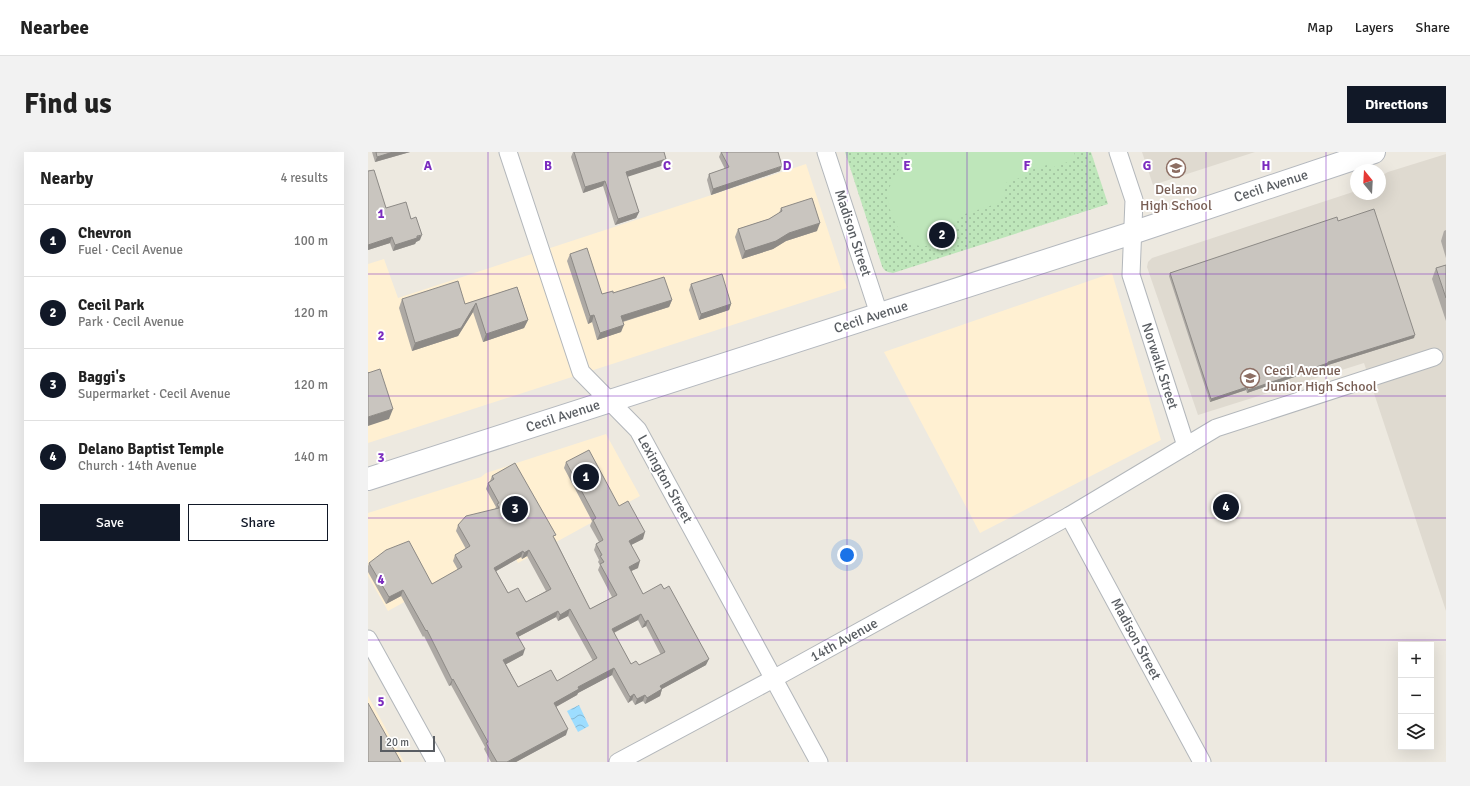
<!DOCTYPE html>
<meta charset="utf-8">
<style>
:root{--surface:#fff;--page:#f2f2f2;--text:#222;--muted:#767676;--line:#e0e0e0;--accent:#111827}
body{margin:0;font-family:Signika,sans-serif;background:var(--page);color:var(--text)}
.controls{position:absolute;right:12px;bottom:12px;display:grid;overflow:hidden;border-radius:0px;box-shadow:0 4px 16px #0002}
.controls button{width:36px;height:36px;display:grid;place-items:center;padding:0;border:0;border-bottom:1px solid var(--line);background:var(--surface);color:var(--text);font:20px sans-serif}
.compass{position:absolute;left:982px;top:12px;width:36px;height:36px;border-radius:50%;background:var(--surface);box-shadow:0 4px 16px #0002;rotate:342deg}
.scale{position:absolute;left:12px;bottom:10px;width:55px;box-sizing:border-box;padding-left:4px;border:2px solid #595d62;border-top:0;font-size:11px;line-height:14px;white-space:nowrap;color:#595d62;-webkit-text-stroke:3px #fff;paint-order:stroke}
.you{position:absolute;left:479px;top:403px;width:14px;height:14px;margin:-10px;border:3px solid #fff;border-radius:50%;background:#1a73e8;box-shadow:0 0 0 6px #1a73e833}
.badge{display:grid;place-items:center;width:26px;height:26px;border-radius:50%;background:var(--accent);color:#fff;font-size:13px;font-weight:700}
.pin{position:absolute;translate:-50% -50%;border:2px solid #fff;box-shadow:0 1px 4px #0006}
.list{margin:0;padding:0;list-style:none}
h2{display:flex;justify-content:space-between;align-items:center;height:52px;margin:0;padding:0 16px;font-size:17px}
h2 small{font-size:13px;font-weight:400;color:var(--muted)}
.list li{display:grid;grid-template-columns:26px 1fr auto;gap:12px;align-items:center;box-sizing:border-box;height:72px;padding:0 16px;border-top:1px solid var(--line)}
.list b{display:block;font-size:15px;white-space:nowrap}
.list p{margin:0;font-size:13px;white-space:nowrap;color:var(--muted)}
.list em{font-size:13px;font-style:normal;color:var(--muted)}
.actions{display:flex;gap:8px;padding:12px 16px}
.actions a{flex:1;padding:9px 0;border:1px solid var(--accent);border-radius:0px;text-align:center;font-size:14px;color:var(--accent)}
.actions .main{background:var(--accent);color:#fff}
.icon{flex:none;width:22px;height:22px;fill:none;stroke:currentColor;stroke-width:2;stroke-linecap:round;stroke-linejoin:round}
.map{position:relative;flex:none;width:1078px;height:610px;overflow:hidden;border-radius:0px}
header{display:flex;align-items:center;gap:24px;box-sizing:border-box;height:56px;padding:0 20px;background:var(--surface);border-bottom:1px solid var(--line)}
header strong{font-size:19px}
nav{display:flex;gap:22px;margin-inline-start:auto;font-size:14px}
.intro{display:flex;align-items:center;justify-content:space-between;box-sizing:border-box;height:96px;padding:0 24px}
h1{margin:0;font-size:28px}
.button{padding:10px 18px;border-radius:0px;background:var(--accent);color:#fff;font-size:14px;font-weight:700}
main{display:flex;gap:24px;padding:0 24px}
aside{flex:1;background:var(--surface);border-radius:0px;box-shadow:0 4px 16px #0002}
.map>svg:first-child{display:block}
.commercial{fill:#fff0d2}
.education{fill:#dfdad0}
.park{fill:url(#park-dots)}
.garden{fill:#bee6ba}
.water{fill:url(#water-waves)}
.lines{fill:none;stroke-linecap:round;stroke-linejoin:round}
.minor-casing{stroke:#b3b7bb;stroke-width:19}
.secondary-casing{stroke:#b4b8be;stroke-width:24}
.minor{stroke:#fff;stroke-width:17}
.secondary{stroke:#fff;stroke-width:22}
.wall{fill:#ada9a4;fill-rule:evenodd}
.shaded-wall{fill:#8d8a86}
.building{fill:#c9c5bf;stroke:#8d8a86;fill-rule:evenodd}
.grid{fill:none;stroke:#7b2cbf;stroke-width:1;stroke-opacity:0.55}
.labels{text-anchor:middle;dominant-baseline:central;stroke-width:4;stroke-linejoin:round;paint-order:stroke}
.street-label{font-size:14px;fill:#595d62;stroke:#fff}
.education-label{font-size:14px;fill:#785e54;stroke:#fff}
.grid-label{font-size:13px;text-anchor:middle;font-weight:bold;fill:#7b2cbf;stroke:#fff;stroke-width:4;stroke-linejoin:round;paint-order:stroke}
</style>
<header>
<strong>Nearbee</strong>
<nav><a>Map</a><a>Layers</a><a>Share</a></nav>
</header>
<div class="intro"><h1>Find us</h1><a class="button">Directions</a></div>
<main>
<aside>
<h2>Nearby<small>4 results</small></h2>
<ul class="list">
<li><span class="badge">1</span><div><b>Chevron</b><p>Fuel · Cecil Avenue</p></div><em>100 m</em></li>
<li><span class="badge">2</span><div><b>Cecil Park</b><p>Park · Cecil Avenue</p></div><em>120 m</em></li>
<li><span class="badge">3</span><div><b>Baggi's</b><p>Supermarket · Cecil Avenue</p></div><em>120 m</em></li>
<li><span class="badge">4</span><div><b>Delano Baptist Temple</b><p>Church · 14th Avenue</p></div><em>140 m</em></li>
</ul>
<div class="actions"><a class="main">Save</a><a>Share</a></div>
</aside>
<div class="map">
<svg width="1078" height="610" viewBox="0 0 1078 610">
<defs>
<pattern id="park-dots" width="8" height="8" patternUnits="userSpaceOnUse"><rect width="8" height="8" fill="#bee6ba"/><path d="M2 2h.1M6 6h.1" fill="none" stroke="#9dbe9b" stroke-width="1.8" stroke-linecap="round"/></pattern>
<pattern id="water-waves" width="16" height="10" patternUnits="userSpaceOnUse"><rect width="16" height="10" fill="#9dddff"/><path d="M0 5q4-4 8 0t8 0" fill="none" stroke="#83b6d2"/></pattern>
</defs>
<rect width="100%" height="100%" fill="#ede9e0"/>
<!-- commercial -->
<g class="commercial">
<path d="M438 12 479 136 0 291V112L16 107 30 146Z"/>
<path d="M744 121 793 288 612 381 516 200Z"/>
<path d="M238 282 272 344 150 411 140 393 20 459 0 424V361L113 325 118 321Z"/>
<path d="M0 544 36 610H0Z"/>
</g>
<!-- education -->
<g class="education">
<path d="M774 0H887L785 33Z"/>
<path d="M1078 2V459L996 211 830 263 779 115 780 110 784 106 988 39V42H1012L1013 24 1020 20Z"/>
</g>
<!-- park -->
<path class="park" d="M477 0H723L740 52 525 121C519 120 516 119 514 114Z"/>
<!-- garden -->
<path class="garden" d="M541 0H706L708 7 683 16 679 13 656 20 654 25 638 31 636 46 631 51 594 63C588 67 588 72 584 77 579 84 566 92 558 94 553 95 546 93 541 90 531 82 517 53 520 41 522 29 535 11 541 0Z"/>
<!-- water -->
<path class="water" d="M211 553 221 574 210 580 199 559Z"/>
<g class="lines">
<!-- minor casing -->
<g class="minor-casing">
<g id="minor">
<path d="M140 0 213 220 270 278 451 610"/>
<path d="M458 0 511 162"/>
<path d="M750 0 766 48 763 123 818 294"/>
<path d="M701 364 834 610"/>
<path d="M0 487 68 610"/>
<path d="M250 610 405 527 701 364 848 276 1066 205"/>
</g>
</g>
<!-- secondary casing -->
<g class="secondary-casing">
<path id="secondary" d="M0 327 764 81 1006 0"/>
</g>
<!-- minor -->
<use href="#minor" class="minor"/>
<!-- secondary -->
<use href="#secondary" class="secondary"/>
</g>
<!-- wall -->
<g class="wall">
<path d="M4 0H42L7 10Z"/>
<path d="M205 0H296L298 7 296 13 259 24 271 60 268 66 247 73 235 34 215 41 203 5Z"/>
<path d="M353 0 412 19 343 43 339 28 341 22 357 17 351 5Z"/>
<path d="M0 19 18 56 43 67 52 88 48 90 47 92 25 99 22 91 0 98Z"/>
<path d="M413 56 449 79 418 89 405 97 374 107 367 85 370 77 401 67 411 61Z"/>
<path d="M970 69 1046 186 960 213 959 214 879 241 878 238 842 250 801 124 802 121Z"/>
<path d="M1078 78V106L1073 89 1076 79Z"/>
<path d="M202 102 234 142 245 141 304 148 301 155 255 170 253 180 229 188 224 170 220 172 199 109Z"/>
<path d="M1078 113V169L1064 127 1068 116Z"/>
<path d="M323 132 363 152 361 158 331 168 321 138Z"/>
<path d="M149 135 160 168 156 176 115 190 105 160 90 184 44 199 31 156 34 147 97 152Z"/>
<path d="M198 310 251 354 275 387 263 393 270 416 263 419 275 442 338 513 294 537 292 544 277 552 275 549 267 553 264 548 260 551 244 523 210 541 209 543 188 555 198 583 148 610H123L116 597 117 595 83 533 81 534 56 484 55 485 33 444 18 452 0 420V414L1 411 64 432 90 418 85 409 87 403 98 397 88 379 90 373 127 357 128 355 118 337 120 331 122 329 124 324 187 387 222 457 244 445 230 418 232 413 230 410 231 408 226 398 228 392 231 390 222 374 224 369 196 316ZM159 404 178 439 158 450 140 441 128 419 153 405 154 407ZM200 464 225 509 189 529 150 535 138 512 155 503 150 485 188 465 190 469ZM270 468 274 476 278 474 293 503 271 513 263 512 246 481Z"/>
</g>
<!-- shaded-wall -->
<g class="shaded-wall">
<path d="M25 0H42L7 10 9 5Z"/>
<path d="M298 7 296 13 256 26 258 20Z"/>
<path d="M414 14 412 19 343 43 345 37Z"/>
<path d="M237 29 235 34 215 41 217 35Z"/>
<path d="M271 60 268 66 247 73 250 67Z"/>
<path d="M452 71 449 79 418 89 405 97 374 107 377 99 421 81Z"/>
<path d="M54 83 52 88 48 90 47 92 25 99 27 93Z"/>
<path d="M24 85 22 91 0 98V93Z"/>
<path d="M304 148 301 155 250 171 253 164Z"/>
<path d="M108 151 105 160 90 184 44 199 47 191Z"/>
<path d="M363 152 361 158 331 168 333 162Z"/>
<path d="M226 163 224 170 220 172 222 164Z"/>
<path d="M160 168 156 176 115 190 118 182Z"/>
<path d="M256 173 253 180 229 188 232 181Z"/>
<path d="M1047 183 1046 186 960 213 959 214 879 241 880 238 960 210Z"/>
<path d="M879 235 878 238 842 250 843 247Z"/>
<path d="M25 257 21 267 0 274V265Z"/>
<path d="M277 380 275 387 259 395 261 389Z"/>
<path d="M161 398 159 404 154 407 156 401Z"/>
<path d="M155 399 153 405 123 422 126 416Z"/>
<path d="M272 409 270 416 259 421 261 415Z"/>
<path d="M35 438 33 444 18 452 21 445Z"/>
<path d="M202 457 200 464 190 469 192 463Z"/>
<path d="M190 459 188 465 146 487 148 481Z"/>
<path d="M273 462 270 468 241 483 244 477Z"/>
<path d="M280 468 278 474 274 476 277 470Z"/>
<path d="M157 497 155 503 133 515 135 508Z"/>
<path d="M341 507 338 513 294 537 292 544 277 552 279 546 292 534Z"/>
<path d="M246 516 244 523 210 541 209 543 184 557 186 551 210 535Z"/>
<path d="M85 527 83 533 81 534 84 528Z"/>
<path d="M266 542 264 548 260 551 262 545Z"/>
<path d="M277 543 275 549 267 553 269 547Z"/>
<path d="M200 577 198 583 148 610H139Z"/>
</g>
<!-- building -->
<g class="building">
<path d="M8 0H25L9 5Z"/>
<path d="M206 0H296L298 7 258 20 271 60 250 67 237 29 217 35Z"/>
<path d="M353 0H410L414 14 345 37 341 22 361 15Z"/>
<path d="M6 18 18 56 38 50 43 67 48 65 54 83 49 84V86L27 93 24 85 0 93V19Z"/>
<path d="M444 46 452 71 421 81 408 89 377 99 370 77 401 67 414 59 413 56Z"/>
<path d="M1006 57 1047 183 960 210V211L880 238 879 235 843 247 802 121 969 65 970 69Z"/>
<path d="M219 96 234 142 245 139V141L296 125 304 148 253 164 256 173 232 181 226 163 222 164 202 102Z"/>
<path d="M1078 113V146L1068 116Z"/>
<path d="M354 122 363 152 333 162 323 132Z"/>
<path d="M90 129 97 152 149 135 160 168 118 182 108 151 93 176 47 191 34 147Z"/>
<path d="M12 217 25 257 0 265V220V221Z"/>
<path d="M221 298 251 354 260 349 277 380 261 389 272 409 261 415 275 442 293 432 296 437 301 434 341 507 292 534 294 537 279 546 277 543 269 547 266 542 262 545 246 516 210 535 211 537 186 551 200 577 139 610H129L118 591 120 590 85 527 84 528 59 478 58 479 35 438 21 445 1 411 18 398 41 389 64 432 94 415 87 403 102 394 90 373 98 364 131 356 129 352 131 351 120 331 126 327 124 324 147 311 188 383 185 384 222 457 249 443 232 412 236 410 232 404 234 403 228 392 235 388 225 368 228 366 198 310ZM161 398 183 437 158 450 150 436 140 441 126 416 155 399 156 401ZM202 457 229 506 189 529 183 518 150 535 135 508 157 497 148 481 190 459 192 463ZM273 462 277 470 280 468 297 500 271 513 268 509 263 512 244 477Z"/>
<path d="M0 551 33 610H0Z"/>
</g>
<!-- grid -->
<path class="grid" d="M120 0V610M240 0V610M359 0V610M479 0V610M599 0V610M719 0V610M838 0V610M958 0V610M0 122H1078M0 244H1078M0 366H1078M0 488H1078"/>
<!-- icons -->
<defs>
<g id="school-ring" transform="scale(1)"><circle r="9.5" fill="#fff" stroke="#8d6e63" stroke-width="1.5"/><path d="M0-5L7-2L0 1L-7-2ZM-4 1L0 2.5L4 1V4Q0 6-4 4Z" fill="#8d6e63"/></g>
</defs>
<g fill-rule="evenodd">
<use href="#school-ring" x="808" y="16"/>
<use href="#school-ring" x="882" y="226"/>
</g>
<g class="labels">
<!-- street labels -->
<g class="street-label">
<text transform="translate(903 34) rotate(-18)">Cecil Avenue</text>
<text transform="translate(485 81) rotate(72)">Madison Street</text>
<text transform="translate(503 165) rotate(-18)">Cecil Avenue</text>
<text transform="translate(792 214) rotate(72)">Norwalk Street</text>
<text transform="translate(195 264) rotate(-18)">Cecil Avenue</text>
<text transform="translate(297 327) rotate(61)">Lexington Street</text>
<text transform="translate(768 487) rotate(62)">Madison Street</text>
<text transform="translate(476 488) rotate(-29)">14th Avenue</text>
</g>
<!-- education labels -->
<g class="education-label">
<text x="808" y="37">Delano<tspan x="808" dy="16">High School</tspan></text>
<text x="896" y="218" text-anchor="start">Cecil Avenue<tspan x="896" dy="16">Junior High School</tspan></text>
</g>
</g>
<g class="grid-label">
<text x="60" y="18">A</text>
<text x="180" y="18">B</text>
<text x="299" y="18">C</text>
<text x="419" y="18">D</text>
<text x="539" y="18">E</text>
<text x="659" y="18">F</text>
<text x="779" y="18">G</text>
<text x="898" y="18">H</text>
<text x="13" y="66">1</text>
<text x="13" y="188">2</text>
<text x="13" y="310">3</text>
<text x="13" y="432">4</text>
<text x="13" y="554">5</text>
</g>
</svg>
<div class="controls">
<button>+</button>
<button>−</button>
<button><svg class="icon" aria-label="layers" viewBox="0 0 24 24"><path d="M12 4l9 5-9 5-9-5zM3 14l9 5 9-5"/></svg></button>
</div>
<svg class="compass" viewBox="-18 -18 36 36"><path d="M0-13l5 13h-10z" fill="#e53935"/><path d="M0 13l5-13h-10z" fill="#767676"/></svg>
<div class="scale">20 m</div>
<div class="you"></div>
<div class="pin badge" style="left:218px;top:325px">1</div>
<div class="pin badge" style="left:574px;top:83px">2</div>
<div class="pin badge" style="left:147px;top:357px">3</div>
<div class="pin badge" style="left:858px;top:355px">4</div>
</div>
</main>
